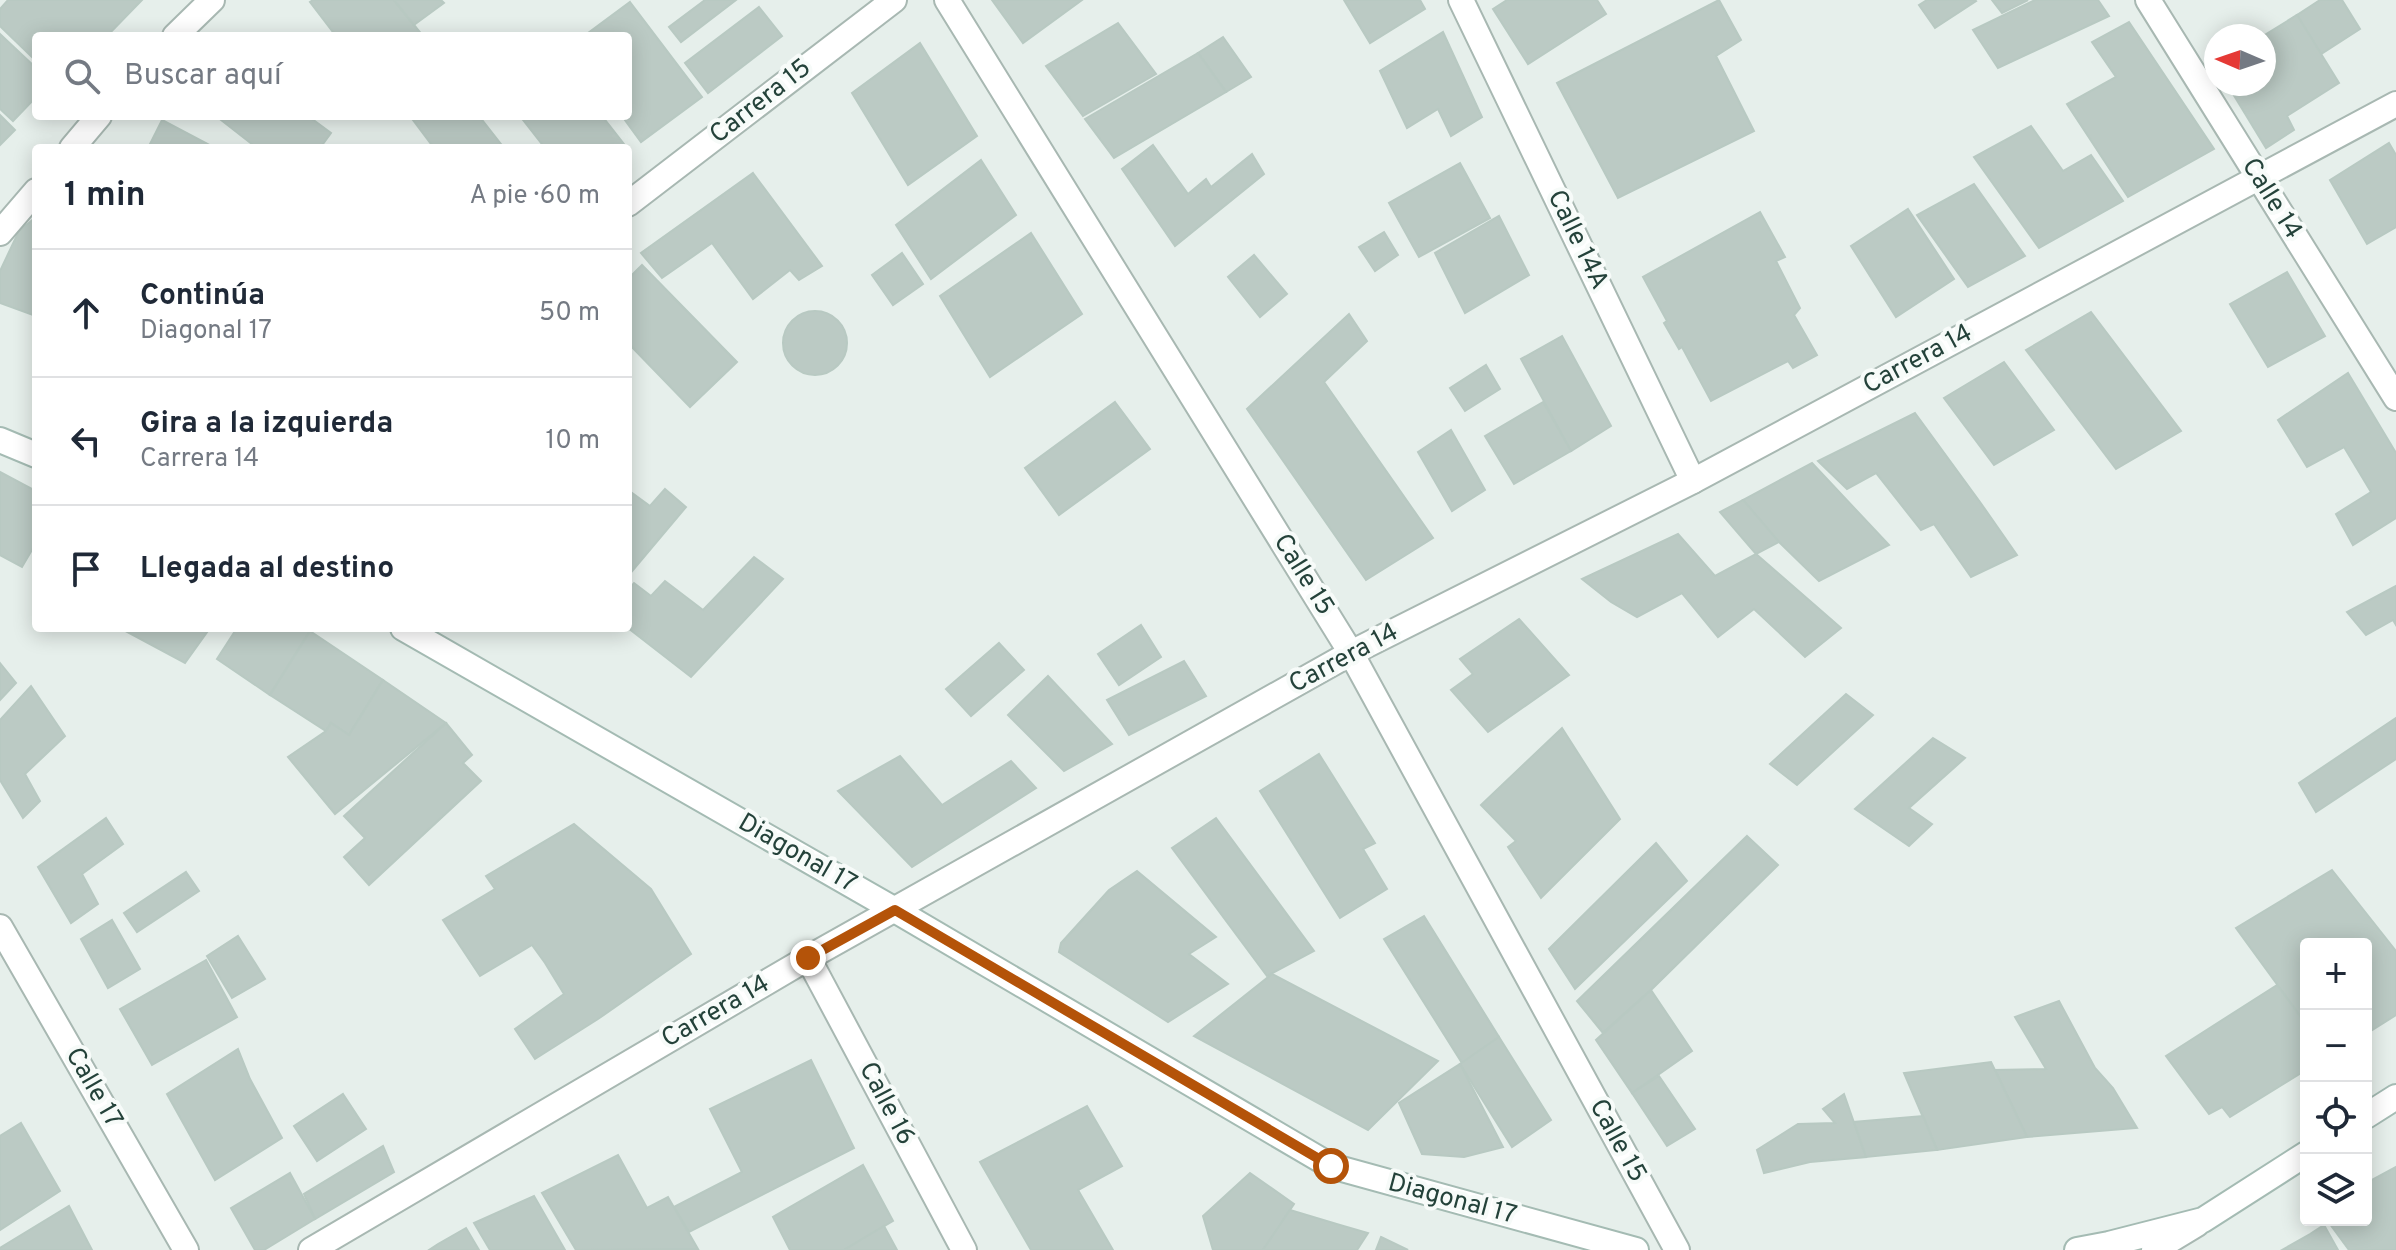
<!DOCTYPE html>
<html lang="es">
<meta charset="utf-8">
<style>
:root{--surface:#fff;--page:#f2f2f3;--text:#1f2937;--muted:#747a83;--line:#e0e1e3}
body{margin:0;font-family:Overpass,sans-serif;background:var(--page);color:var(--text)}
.controls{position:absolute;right:24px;bottom:24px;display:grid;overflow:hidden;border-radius:8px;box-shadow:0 4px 20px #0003}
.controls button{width:72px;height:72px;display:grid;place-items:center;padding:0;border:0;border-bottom:2px solid var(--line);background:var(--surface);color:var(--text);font:40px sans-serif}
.compass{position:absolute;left:2204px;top:24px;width:72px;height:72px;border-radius:50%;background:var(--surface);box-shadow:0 4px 20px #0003;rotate:272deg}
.stop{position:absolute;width:24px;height:24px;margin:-18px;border:6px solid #b45309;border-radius:50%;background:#fff}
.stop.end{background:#b45309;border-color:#fff;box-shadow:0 2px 8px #0008}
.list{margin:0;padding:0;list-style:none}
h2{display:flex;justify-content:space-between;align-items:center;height:104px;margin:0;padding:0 32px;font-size:34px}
h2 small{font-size:26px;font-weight:400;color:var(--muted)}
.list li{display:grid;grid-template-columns:52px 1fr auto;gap:24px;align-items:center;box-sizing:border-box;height:128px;padding:0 32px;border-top:2px solid var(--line)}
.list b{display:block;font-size:30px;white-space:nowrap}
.list p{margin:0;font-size:26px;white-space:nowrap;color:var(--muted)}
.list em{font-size:26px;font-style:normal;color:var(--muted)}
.icon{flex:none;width:44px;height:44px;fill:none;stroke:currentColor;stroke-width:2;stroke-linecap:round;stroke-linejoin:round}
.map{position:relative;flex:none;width:2396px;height:1250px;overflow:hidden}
.search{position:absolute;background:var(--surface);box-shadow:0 4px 20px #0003;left:32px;top:32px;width:600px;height:88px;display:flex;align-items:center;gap:20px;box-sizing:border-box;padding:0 28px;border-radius:8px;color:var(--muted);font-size:30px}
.panel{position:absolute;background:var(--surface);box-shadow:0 4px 20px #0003;left:32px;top:144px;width:600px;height:488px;border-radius:8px}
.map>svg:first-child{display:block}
.building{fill:#bbcac4;stroke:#b8c9c2;stroke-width:2}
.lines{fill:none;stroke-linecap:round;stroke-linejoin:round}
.street-casing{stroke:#a8b8b2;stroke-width:28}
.secondary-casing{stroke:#a4bbb3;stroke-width:28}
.street{stroke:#fff;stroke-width:24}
.secondary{stroke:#fff;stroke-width:24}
.route{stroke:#b45309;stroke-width:10}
.labels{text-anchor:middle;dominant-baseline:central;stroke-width:8;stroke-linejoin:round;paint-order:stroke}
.street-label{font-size:26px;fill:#24423a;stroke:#f7fbf9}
</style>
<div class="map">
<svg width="2396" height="1250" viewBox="0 0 2396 1250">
<rect width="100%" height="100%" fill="#e6efeb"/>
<!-- building -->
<g class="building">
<path d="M8 0H142L107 36H36V61L0 26V9Z"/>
<path d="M313 0H394L423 36H336L310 2Z"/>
<path d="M394 0H441L444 3 414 25Z"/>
<path d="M705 0H736L681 42 669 27Z"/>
<path d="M992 0H1082L1023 43Z"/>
<path d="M1344 0H1420L1425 9 1370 43Z"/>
<path d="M1507 0H1597L1606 14 1528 64 1493 9Z"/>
<path d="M1719 0 1741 40 1716 56 1754 131 1618 198 1557 83Z"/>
<path d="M1927 0H1975L1976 1 1935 28 1919 5Z"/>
<path d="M1992 0H2028L2002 13Z"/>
<path d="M2035 0H2098L2109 16 1998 68 1973 30Z"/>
<path d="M2320 0H2342L2360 29 2321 54 2297 15Z"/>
<path d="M630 2 702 97 641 142 622 116H628V36H584Z"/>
<path d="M759 7 782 36 708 93 685 63Z"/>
<path d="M2297 15 2339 83 2287 116 2294 130 2266 148 2227 84H2264L2263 36Z"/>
<path d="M2129 22 2214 149 2128 197 2067 104 2116 77 2092 42Z"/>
<path d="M1118 23 1156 74 1083 116 1046 66Z"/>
<path d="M1443 32 1482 117 1451 136 1438 109 1407 128 1380 71Z"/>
<path d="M0 34 36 68V97L13 121 0 109Z"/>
<path d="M1223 37 1251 77 1226 92 1198 53Z"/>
<path d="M920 43 977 136 908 185 852 93Z"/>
<path d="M1198 53 1226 92 1114 158 1085 119Z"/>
<path d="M0 115 15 130 0 145Z"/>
<path d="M216 116H308L331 133 320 148H257Z"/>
<path d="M410 116H479L504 148H434Z"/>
<path d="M520 116H602L624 144 619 148H545Z"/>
<path d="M162 120 215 148H148Z"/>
<path d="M2031 126 2063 171 2091 155 2123 201 2039 248 1974 157Z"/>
<path d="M2389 143 2396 155V227L2367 244 2330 180Z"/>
<path d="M1153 145 1188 194 1206 179 1211 187 1252 154 1264 174 1175 246 1122 169Z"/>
<path d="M981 160 1016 215 931 279 896 225Z"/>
<path d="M1460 163 1490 218 1419 257 1389 203Z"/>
<path d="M753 173 822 266 799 280 790 270 753 299 712 243 662 278 641 253Z"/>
<path d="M1974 184 2025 256 1968 287 1917 215Z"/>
<path d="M1908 209 1954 279 1896 317 1851 246Z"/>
<path d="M1760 212 1785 257 1776 261 1800 308 1794 315 1817 355 1793 368 1788 361 1711 401 1682 347 1679 349 1664 323 1667 321 1643 277Z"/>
<path d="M1499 216 1529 275 1465 313 1435 253Z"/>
<path d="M36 217V316L0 303V271L19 231Z"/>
<path d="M1384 232 1398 255 1375 271 1359 247Z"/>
<path d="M1031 233 1082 314 990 377 940 296Z"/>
<path d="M902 253 923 284 893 305 872 275Z"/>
<path d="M1254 255 1287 294 1260 317 1228 277Z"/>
<path d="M642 265 737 362 690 407 628 343V279Z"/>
<path d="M2287 272 2325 336 2268 367 2230 304Z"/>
<circle cx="815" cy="343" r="32"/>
<path d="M2091 312 2181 431 2116 469 2026 350Z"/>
<path d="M1349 314 1367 341 1324 382 1433 538 1366 580 1247 409Z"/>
<path d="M1562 336 1611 426 1571 451 1521 359Z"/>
<path d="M2004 362 2054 430 1994 465 1944 398Z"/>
<path d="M1486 365 1500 389 1465 411 1450 388Z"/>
<path d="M2348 373 2396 453V518L2353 545 2336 514 2371 492 2344 447 2307 467 2278 420Z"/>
<path d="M1115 402 1150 449 1059 515 1025 468Z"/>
<path d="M1543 402 1571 451 1514 484 1485 436Z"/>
<path d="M1915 413 1980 502 2017 555 1971 577 1934 524 1921 530 1876 473 1847 489 1818 461Z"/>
<path d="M1451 430 1485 490 1452 511 1418 452Z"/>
<path d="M1812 463 1889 545 1819 581 1779 542 1743 500Z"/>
<path d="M0 472 36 491V543L22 567 0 555Z"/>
<path d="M665 489 686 507 628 576V490L650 506Z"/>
<path d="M1743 500 1779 542 1756 554 1720 512Z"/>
<path d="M1678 534 1715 576 1756 554 1841 628 1805 657 1754 609 1718 637 1682 593 1637 617 1611 602 1582 579Z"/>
<path d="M754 557 783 579 691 677 628 628V590L634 583 651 596 665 581 703 610Z"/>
<path d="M2396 586V625L2393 620 2366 635 2347 612Z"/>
<path d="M1519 619 1569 675 1488 732 1451 690 1473 674 1460 659Z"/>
<path d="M1141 625 1161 657 1119 685 1098 654Z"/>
<path d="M120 628H210L185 663Z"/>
<path d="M237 628H305L310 631 270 695 217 659Z"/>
<path d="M310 631 383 680 349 735 331 723 326 731 270 695Z"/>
<path d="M999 643 1024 670 971 716 946 689Z"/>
<path d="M1184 661 1206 696 1129 735 1107 700Z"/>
<path d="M0 663 16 683 0 700Z"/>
<path d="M1048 676 1112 744 1064 771 1008 715Z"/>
<path d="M383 680 446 723 335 814 288 757 326 731 331 723 349 735Z"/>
<path d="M31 686 65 736 25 774 40 801 23 818 0 780V720Z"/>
<path d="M1846 694 1873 715 1797 785 1770 764Z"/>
<path d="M2396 718V759L2316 812 2299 783Z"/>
<path d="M446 723 472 755 463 763 481 781 369 885 344 857 365 838 344 816Z"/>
<path d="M1562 728 1620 819 1541 898 1508 847 1516 841 1481 805Z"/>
<path d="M1933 738 1965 758 1909 808 1932 824 1909 846 1855 809Z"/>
<path d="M1319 754 1375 843 1363 849 1387 889 1340 918 1260 791Z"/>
<path d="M900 756 942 805 1011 761 1036 788 912 867 838 791Z"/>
<path d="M106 818 123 844 82 874 98 904 71 923 38 867Z"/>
<path d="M1216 818 1314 951 1267 976 1172 848Z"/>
<path d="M574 824 651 889 691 954 598 1019 535 1059 515 1029 564 994 545 963 532 945 480 976 443 920 495 889 486 876Z"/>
<path d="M1747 836 1778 865 1651 990 1603 1033 1577 1001Z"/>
<path d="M1656 843 1687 881 1575 989 1549 949Z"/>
<path d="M2332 870 2396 951V1015L2366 1034V944H2306V1024L2236 928Z"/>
<path d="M1137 871 1216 937 1189 954 1228 984 1168 1022 1059 952 1061 943 1109 890Z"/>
<path d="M186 872 199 891 137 932 124 913Z"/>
<path d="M1424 916 1499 1037 1462 1063 1384 939Z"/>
<path d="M112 920 140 969 108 988 81 939Z"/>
<path d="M238 936 265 979 232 998 207 956Z"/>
<path d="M206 960 237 1017 152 1065 120 1009Z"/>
<path d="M1272 974 1438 1061 1368 1130 1194 1036Z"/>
<path d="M2277 985 2306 1024V1070L2230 1117 2222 1107 2209 1114 2166 1056Z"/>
<path d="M1651 990 1692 1051 1632 1093 1596 1040Z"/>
<path d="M2059 1001 2095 1068 2113 1088 2137 1128 2027 1137 1995 1070 2046 1069 2015 1017Z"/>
<path d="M1499 1037 1551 1120 1512 1147 1460 1064Z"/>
<path d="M238 1049 250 1079 282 1138 215 1180 167 1094Z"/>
<path d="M811 1060 854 1148 689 1232 674 1207 742 1172 710 1109Z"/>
<path d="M1991 1062 2027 1137 1937 1150 1904 1073Z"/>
<path d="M1460 1064 1503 1147 1464 1157 1422 1154 1399 1103Z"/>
<path d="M1659 1076 1695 1129 1667 1146 1632 1093Z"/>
<path d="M343 1094 366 1129 317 1161 294 1126Z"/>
<path d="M1844 1094 1866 1157 1810 1162 1764 1173 1757 1150 1798 1124 1835 1123 1823 1109Z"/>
<path d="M1087 1106 1122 1166 1078 1190 1113 1250H1031L980 1162Z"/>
<path d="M1923 1116 1937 1150 1866 1157 1854 1122Z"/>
<path d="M21 1123 60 1191 0 1230V1136Z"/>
<path d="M383 1146 394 1172 315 1219 304 1194Z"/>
<path d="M618 1155 647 1208 668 1197 698 1249 576 1250 542 1193Z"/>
<path d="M863 1165 893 1221 844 1250H790L773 1217Z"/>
<path d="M2396 1167V1250H2349L2327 1220H2366V1183Z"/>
<path d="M290 1173 315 1219 264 1250H255L231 1208Z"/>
<path d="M1250 1173 1294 1204 1263 1250H1213L1203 1216Z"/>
<path d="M534 1196 565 1250H490L474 1223Z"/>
<path d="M69 1206 92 1250H0V1248Z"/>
<path d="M1290 1210 1340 1225 1368 1233 1357 1250H1263Z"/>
<path d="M2324 1225 2338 1250H2282L2310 1234Z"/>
<path d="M884 1226 897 1250H844Z"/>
<path d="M466 1228 479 1250H429L438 1244Z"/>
<path d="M1381 1237 1408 1250H1376Z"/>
</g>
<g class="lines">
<!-- street casing -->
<g class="street-casing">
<g id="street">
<path d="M947 0 1351 653 1677 1250"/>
<path d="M1461 0 1693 481"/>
<path d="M2148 0 2396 398"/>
<path d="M175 36 212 0"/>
<path d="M72 148 99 116"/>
<path d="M628 204 894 0"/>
<path d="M0 233 36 191"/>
<path d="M0 927 186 1250"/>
<path d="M808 958 964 1250"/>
<path d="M311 1250 808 958 1351 653 1693 481 2396 104"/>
<path d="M2154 1250 2197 1224"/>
</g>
</g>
<!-- secondary casing -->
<g class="secondary-casing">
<g id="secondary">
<path d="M0 440 36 455"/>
<path d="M403 628 895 910 1331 1166 1636 1250"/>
<path d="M2366 1116 2396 1097"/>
<path d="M2077 1250 2109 1244 2203 1220 2306 1154"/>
</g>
</g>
<!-- street -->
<use href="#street" class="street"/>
<!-- secondary -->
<use href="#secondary" class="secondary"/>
</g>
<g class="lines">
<!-- route -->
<path class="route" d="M808 958 895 910 1331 1166"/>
</g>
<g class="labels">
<!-- street labels -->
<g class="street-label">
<text transform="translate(761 102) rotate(-38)">Carrera 15</text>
<text transform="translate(2271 199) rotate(58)">Calle 14</text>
<text transform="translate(1577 240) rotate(64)">Calle 14A</text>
<text transform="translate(1918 360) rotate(-28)">Carrera 14</text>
<text transform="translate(1303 575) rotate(58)">Calle 15</text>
<text transform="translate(1344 659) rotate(-28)">Carrera 14</text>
<text transform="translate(797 854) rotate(30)">Diagonal 17</text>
<text transform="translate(716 1012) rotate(-30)">Carrera 14</text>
<text transform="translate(93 1088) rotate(60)">Calle 17</text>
<text transform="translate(886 1104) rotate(62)">Calle 16</text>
<text transform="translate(1617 1141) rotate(61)">Calle 15</text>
<text transform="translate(1452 1200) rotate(15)">Diagonal 17</text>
</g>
</g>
</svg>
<div class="controls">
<button>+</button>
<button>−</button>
<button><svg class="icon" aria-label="locate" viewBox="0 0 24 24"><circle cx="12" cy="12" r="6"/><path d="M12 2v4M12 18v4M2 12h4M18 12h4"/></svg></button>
<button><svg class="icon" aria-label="layers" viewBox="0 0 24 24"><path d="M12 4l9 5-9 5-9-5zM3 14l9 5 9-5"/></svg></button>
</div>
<svg class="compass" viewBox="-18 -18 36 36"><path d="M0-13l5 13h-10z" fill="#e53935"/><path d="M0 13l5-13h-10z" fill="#747a83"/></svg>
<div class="stop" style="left:1331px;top:1166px"></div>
<div class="stop end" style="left:808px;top:958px"></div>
<div class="search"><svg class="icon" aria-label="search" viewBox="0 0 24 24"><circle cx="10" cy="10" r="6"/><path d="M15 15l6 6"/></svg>Buscar aquí</div>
<section class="panel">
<h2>1 min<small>A pie · 60 m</small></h2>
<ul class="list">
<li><svg class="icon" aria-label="ahead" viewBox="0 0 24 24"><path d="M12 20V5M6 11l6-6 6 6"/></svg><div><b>Continúa</b><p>Diagonal 17</p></div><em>50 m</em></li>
<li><svg class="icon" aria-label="left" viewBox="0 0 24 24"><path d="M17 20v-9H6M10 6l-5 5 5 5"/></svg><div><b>Gira a la izquierda</b><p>Carrera 14</p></div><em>10 m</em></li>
<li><svg class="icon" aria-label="arrive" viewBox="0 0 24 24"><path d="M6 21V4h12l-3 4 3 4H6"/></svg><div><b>Llegada al destino</b></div></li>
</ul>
</section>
</div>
